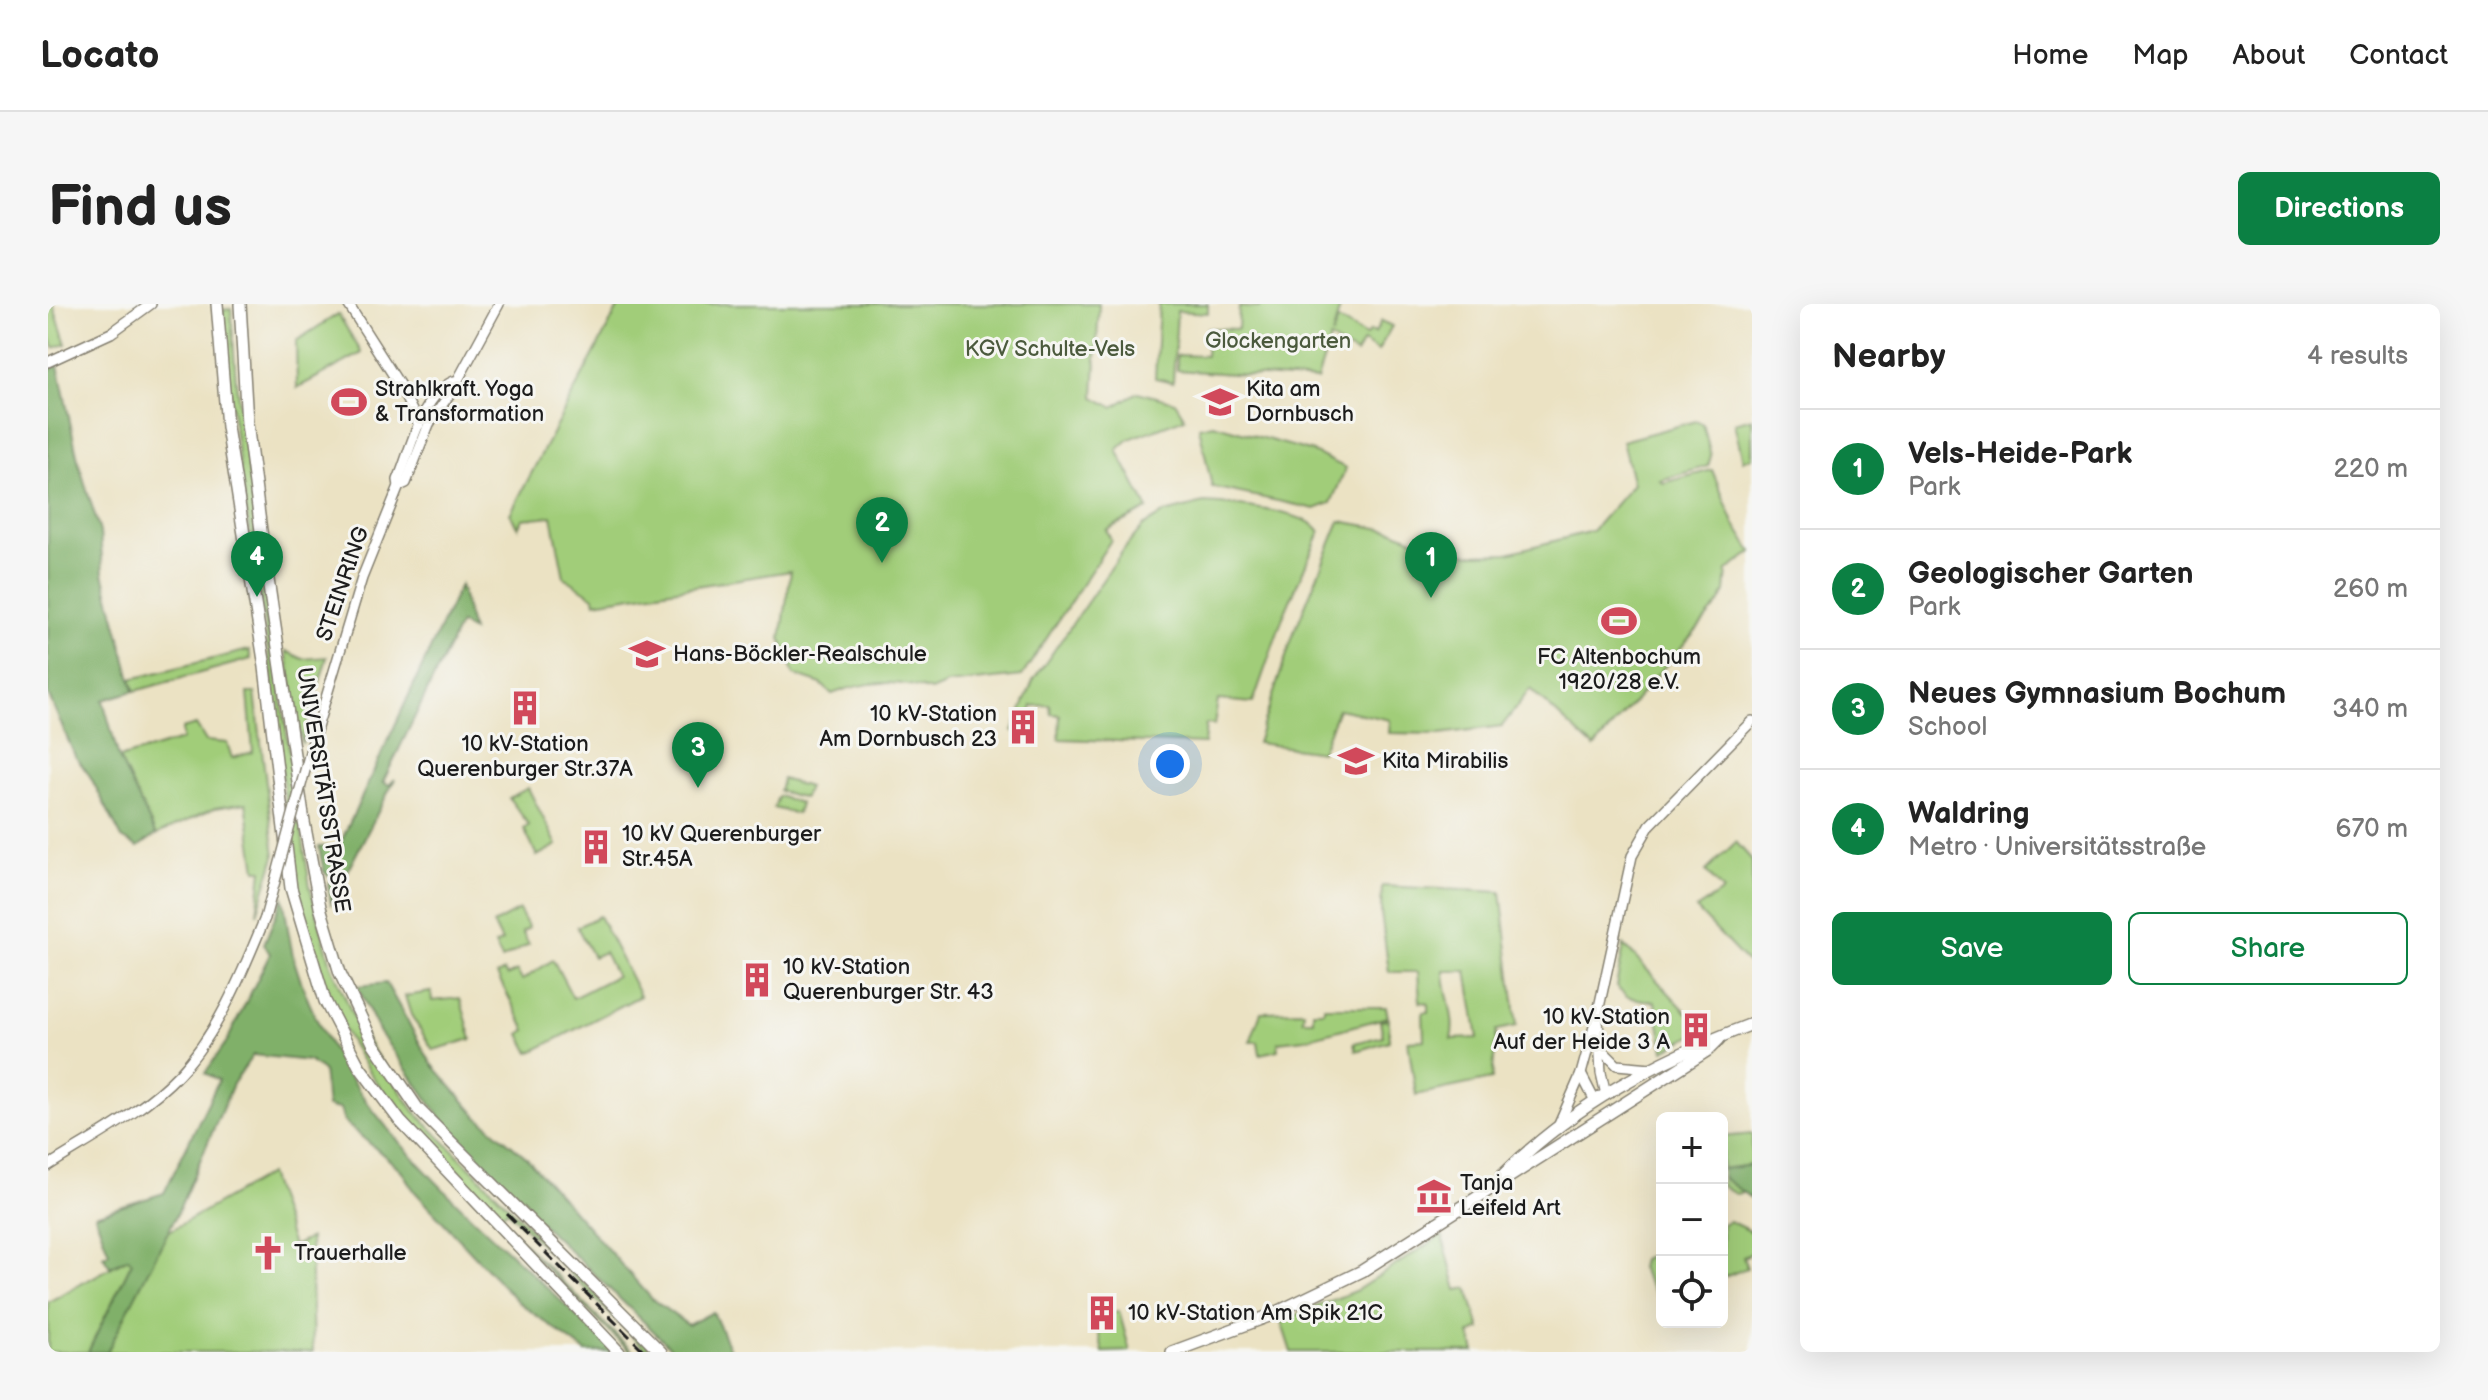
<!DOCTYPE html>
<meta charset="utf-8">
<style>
:root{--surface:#fff;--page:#f6f6f6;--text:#222;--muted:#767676;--line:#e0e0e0;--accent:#0b8043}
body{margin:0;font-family:"Balsamiq Sans",sans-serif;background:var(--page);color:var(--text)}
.controls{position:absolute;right:24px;bottom:24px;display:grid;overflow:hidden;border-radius:12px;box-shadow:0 8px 32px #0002}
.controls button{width:72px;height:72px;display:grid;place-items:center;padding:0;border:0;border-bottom:2px solid var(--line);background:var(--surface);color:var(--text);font:40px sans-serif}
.you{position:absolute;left:1122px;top:460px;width:28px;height:28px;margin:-20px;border:6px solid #fff;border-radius:50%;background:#1a73e8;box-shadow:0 0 0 12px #1a73e833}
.badge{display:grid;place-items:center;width:52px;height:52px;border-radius:50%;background:var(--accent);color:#fff;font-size:26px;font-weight:700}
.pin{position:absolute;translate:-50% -66px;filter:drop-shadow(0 2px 4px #0008)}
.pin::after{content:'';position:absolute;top:42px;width:28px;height:24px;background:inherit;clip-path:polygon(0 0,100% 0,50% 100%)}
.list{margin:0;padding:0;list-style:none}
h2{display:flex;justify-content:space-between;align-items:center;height:104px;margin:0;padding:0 32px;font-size:34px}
h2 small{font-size:26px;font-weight:400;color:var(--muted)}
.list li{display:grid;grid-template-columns:52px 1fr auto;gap:24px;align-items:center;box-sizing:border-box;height:120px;padding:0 32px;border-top:2px solid var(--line)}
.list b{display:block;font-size:30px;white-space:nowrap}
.list p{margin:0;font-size:26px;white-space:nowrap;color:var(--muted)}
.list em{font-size:26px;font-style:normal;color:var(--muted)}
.actions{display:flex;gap:16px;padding:24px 32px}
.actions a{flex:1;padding:18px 0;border:2px solid var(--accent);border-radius:12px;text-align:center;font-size:28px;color:var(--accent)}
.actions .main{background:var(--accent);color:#fff}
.icon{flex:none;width:44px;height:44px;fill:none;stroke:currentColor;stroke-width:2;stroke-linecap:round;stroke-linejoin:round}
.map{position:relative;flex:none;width:1704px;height:1048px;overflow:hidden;border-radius:12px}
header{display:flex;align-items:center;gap:48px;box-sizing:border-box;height:112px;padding:0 40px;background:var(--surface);border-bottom:2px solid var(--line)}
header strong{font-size:38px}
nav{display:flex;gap:44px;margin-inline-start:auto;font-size:28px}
.intro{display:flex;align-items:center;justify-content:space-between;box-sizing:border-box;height:192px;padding:0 48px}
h1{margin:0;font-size:56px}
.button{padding:20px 36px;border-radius:12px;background:var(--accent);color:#fff;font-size:28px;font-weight:700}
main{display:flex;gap:48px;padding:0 48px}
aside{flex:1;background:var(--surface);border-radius:12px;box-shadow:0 8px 32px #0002}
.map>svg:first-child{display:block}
.green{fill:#a1cd79;stroke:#5e744a;stroke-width:2;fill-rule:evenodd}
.forest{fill:#80b069;stroke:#4e6642;stroke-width:2}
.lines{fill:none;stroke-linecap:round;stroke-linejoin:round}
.minor-casing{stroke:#847f70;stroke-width:12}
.major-casing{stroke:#847f70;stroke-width:14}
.minor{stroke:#fff;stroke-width:9}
.major{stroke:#fff;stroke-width:11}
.rail{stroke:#1c1c1c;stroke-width:3;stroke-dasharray:12 6;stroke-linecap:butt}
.minor-bridge-casing{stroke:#847f70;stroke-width:12;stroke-linecap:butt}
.minor-bridge{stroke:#fff;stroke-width:9}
.labels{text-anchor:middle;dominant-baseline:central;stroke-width:6;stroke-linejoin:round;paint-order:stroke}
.park-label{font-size:22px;fill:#4b5a3d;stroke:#f6f6f2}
.poi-label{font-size:22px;fill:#1c1c1c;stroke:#f6f6f2;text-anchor:start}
.street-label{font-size:22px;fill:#1c1c1c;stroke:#f6f6f2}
</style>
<header>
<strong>Locato</strong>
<nav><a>Home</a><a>Map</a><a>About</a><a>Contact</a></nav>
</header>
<div class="intro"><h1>Find us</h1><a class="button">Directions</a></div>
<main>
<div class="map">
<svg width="1704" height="1048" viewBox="0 0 1704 1048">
<rect width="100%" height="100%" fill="#f6f6f2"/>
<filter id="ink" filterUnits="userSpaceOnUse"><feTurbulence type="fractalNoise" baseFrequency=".0125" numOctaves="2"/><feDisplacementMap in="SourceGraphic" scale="16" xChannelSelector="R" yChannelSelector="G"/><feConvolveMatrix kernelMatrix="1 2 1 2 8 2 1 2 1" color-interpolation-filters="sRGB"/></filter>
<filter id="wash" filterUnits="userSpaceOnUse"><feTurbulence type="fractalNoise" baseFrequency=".006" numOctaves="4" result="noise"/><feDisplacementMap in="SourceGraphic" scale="32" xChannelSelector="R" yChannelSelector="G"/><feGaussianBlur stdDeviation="1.8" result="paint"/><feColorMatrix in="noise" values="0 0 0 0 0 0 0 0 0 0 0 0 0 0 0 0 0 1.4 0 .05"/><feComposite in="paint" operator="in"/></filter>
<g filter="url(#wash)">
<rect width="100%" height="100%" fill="#ebe2c3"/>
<!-- green -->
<g class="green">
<path d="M0 0H5L18 40 6 44 0 28Z"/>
<path d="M572 0H1051L1046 93 1065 103 1090 88 1127 98 1137 114 1081 135 1069 146 1100 205 1058 226 1063 236 974 372 899 380 883 387C851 375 816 377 784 390L773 380 746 371 733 335 743 267 547 298 546 293 516 273 504 212 474 215 470 224 462 210Z"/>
<path d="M1111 0H1160V9L1129 7 1125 78 1107 74Z"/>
<path d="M1211 0H1293L1284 32 1290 16 1318 32 1322 27 1327 29 1333 17 1344 22 1330 47 1315 38 1308 50 1282 35 1269 76 1129 66V51L1158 52 1159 24 1190 25 1191 3 1211 4Z"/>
<path d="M183 5 188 78 214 265 262 583 283 661 311 725 366 807 601 1043 598 1046 459 906 451 914 585 1048H582C520 987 459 926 401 862 365 823 329 786 304 740 238 621 239 484 221 353 205 237 181 124 175 6Z"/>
<path d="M290 10 314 49 249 84 248 37Z"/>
<path d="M1704 114V154L1695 156 1686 119Z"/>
<path d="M1648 117 1655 120 1663 152 1660 162 1612 176 1615 179 1664 166 1686 219 1704 248 1679 267 1677 288 1670 301 1546 444 1482 385 1454 422 1392 430 1341 429 1342 416 1290 405 1273 448 1209 439 1247 326 1292 217 1346 227 1384 243 1423 250 1460 249 1544 227 1585 180 1574 137Z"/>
<path d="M1165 120 1265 148 1298 164 1283 199 1267 205 1164 183 1151 123Z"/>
<path d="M1156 199C1179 200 1262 207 1272 228L1235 313 1205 399 1170 396 1166 421 1158 420 1156 440 1011 435 1012 411 1003 410 1002 401 984 402V428L965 427 985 377 1076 245 1095 222 1117 209Z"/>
<path d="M201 346 203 355 87 387 83 375Z"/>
<path d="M238 347 255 355 279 353 254 440Z"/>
<path d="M200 389H207L227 552 209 610 214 566H208L198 499 167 504 108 531 71 454 134 436V425L148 421 158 437 179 439 184 454 205 448Z"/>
<path d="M734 475 760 483 756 494 731 487Z"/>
<path d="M480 484 509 541 489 552 476 525 481 521 461 494Z"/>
<path d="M730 492 752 499 749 510 726 504Z"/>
<path d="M1688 538 1704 556V664L1648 605 1675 587 1658 567Z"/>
<path d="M1334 582 1453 588 1469 722 1449 726 1444 775 1368 791 1360 737 1376 736 1375 708H1380V699L1372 698 1370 668H1341L1333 609ZM1396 667H1419L1430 734 1403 735C1409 714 1396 689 1396 667Z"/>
<path d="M471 606 481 624 474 628 481 640 454 655 447 641 454 637 445 620Z"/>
<path d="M551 612 592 692 482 749 472 730 478 726 449 671 456 667 459 672 469 667 474 676 505 656 525 694 568 672 556 648 545 653 529 623Z"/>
<path d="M1576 641 1646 716 1653 717 1659 725 1616 746 1607 698 1579 693 1568 683Z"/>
<path d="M383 688 384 697 412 694 424 735 385 746 363 711 357 692Z"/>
<path d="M1276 703H1338L1340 713 1257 735 1230 738 1231 746 1212 750 1210 738H1202L1213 708 1256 707 1255 716H1265V707H1276Z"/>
<path d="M1341 715V737L1308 747 1306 739 1335 732 1332 717Z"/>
<path d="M1704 830V887L1687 890 1674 882V833Z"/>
<path d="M221 870 245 942 262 934 265 1048H50L106 936Z"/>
<path d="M1681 917 1704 928V949L1695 953 1699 964 1674 974V920Z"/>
<path d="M1394 931 1409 986 1420 984 1432 1025 1422 1030 1427 1048H1243L1233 1017 1309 986Z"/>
<path d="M1614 945V1001L1592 964 1594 955Z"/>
<path d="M80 954 84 958 40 1048H0V998Z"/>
<path d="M1071 1007 1082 1047 1055 1048 1047 1015Z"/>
</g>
<!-- forest -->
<g class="forest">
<path d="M10 61 31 160 52 228 55 269 86 387 55 396 71 454 108 531 90 543 74 534 42 472 27 452 0 390V66Z"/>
<path d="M412 281 424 327 412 320 335 478 341 481 347 475 283 599 280 580 283 574 276 568 271 543 291 542Z"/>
<path d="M235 593C239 615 241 638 247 659 296 825 451 929 565 1048H538L469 997 367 888 352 865 296 818 292 805 279 803 275 767 261 757 205 751 185 780 129 910 59 1048H40L84 958 80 954 62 963 55 952 61 949 47 911 116 889 171 776 157 769 179 737 222 650 216 640Z"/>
<path d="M338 679 383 759 430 813 477 852 604 995 640 1021 665 1008 683 1048H627L414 843 332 729 309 682Z"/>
<path d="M1704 861V895L1674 873V865Z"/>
</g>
</g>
<g filter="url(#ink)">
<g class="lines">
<!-- minor casing -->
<g class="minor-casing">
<g id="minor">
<path d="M300 0 351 80 371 121"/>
<path d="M0 58 63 29 103 0"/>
<path d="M351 182 358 179 381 120 405 85 451 0"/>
<path d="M265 437 314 274 351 182 350 176C363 146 373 91 406 77"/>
<path d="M1550 715 1553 769 1558 791"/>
<path d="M1552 744 1569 761 1603 764"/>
<path d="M1533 770 1547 797"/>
<path d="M1509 825 1533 770 1550 708 1584 552 1602 521 1704 417"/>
<path d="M0 862C44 834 95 808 131 770 171 728 195 667 217 614"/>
</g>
</g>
<!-- major casing -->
<g class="major-casing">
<g id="major">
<path d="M169 0 179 123 217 363 243 584 277 697 311 762 352 817 571 1048"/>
<path d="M192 0 199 119 215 242 256 518 272 603 292 669 325 739 370 805 613 1048"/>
<path d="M1454 872C1524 801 1612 755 1704 720"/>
<path d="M1124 1048 1221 1012 1314 967 1660 746 1671 735"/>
</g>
</g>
<!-- minor -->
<use href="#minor" class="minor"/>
<!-- major -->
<use href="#major" class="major"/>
<!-- rail -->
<path class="rail" d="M459 910 597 1048"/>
<!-- minor-bridge casing -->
<g class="minor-bridge-casing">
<path id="minor-bridge" d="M217 614 265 437"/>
</g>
<!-- minor-bridge -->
<use href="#minor-bridge" class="minor-bridge"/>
</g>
</g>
<!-- icons -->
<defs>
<g id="stadium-bare" transform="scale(2.76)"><path d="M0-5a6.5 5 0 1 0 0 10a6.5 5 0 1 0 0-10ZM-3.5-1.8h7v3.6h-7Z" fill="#d1495b" stroke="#f6f6f2" stroke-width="2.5" paint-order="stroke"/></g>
<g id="school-bare" transform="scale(2.76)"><path d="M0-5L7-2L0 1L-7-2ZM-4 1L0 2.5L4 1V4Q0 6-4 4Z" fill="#d1495b" stroke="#f6f6f2" stroke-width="2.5" paint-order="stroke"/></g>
<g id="building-bare" transform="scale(2.76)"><path d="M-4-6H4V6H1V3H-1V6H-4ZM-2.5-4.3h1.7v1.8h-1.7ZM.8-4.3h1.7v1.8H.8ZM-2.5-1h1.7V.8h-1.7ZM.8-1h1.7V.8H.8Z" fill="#d1495b" stroke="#f6f6f2" stroke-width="2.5" paint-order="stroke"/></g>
<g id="museum-bare" transform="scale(2.76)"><path d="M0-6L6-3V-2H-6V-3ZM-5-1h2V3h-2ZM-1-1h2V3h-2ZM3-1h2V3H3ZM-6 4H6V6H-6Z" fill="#d1495b" stroke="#f6f6f2" stroke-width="2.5" paint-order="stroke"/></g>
<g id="church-bare" transform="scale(2.76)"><path d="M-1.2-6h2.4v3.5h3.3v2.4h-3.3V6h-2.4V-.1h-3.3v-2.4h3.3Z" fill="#d1495b" stroke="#f6f6f2" stroke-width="2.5" paint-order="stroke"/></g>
</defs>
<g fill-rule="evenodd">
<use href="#stadium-bare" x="301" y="98"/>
<use href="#school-bare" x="1172" y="98"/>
<use href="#stadium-bare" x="1571" y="317"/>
<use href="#school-bare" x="599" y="350"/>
<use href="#building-bare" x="477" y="404"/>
<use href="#building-bare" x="975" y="423"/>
<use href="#school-bare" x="1308" y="457"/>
<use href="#building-bare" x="548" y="543"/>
<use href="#building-bare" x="709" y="676"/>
<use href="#building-bare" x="1648" y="726"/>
<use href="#museum-bare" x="1386" y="892"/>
<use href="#church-bare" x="220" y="949"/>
<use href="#building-bare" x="1054" y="1009"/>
</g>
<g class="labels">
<!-- park labels -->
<g class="park-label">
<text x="1230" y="37">Glockengarten</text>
<text x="1002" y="45">KGV Schulte-Vels</text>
</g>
<!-- poi labels -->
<g class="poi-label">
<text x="327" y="85">Strahlkraft. Yoga<tspan x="327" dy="25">&amp; Transformation</tspan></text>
<text x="1198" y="85">Kita am<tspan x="1198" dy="25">Dornbusch</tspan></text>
<text x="625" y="350">Hans-Böckler-Realschule</text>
<text x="1571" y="353" text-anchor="middle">FC Altenbochum<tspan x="1571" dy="25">1920/28 e.V.</tspan></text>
<text x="949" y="410" text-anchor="end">10 kV-Station<tspan x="949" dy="25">Am Dornbusch 23</tspan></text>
<text x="477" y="440" text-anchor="middle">10 kV-Station<tspan x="477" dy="25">Querenburger Str.37A</tspan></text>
<text x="1334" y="457">Kita Mirabilis</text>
<text x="574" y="530">10 kV Querenburger<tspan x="574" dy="25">Str.45A</tspan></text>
<text x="735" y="663">10 kV-Station<tspan x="735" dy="25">Querenburger Str. 43</tspan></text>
<text x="1622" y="713" text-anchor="end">10 kV-Station<tspan x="1622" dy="25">Auf der Heide 3 A</tspan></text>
<text x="1412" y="879">Tanja<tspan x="1412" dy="25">Leifeld Art</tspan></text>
<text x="246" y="949">Trauerhalle</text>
<text x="1080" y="1009">10 kV-Station Am Spik 21C</text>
</g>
<!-- street labels -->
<g class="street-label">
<text transform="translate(295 280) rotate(-71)">STEINRING</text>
<text transform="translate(275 486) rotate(81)">UNIVERSITÄTSSTRASSE</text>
</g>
</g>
</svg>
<div class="controls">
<button>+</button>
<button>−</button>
<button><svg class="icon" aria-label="locate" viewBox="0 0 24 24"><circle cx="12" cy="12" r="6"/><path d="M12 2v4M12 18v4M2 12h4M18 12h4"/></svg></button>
</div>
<div class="you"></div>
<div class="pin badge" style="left:1383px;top:294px">1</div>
<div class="pin badge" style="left:834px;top:259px">2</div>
<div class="pin badge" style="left:650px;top:484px">3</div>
<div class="pin badge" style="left:209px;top:293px">4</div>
</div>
<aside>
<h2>Nearby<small>4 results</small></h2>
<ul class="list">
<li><span class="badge">1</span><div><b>Vels-Heide-Park</b><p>Park</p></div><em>220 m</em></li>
<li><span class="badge">2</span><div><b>Geologischer Garten</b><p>Park</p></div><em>260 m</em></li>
<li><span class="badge">3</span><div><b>Neues Gymnasium Bochum</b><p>School</p></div><em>340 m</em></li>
<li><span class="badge">4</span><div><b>Waldring</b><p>Metro · Universitätsstraße</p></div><em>670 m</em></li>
</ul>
<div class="actions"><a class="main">Save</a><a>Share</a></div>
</aside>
</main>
